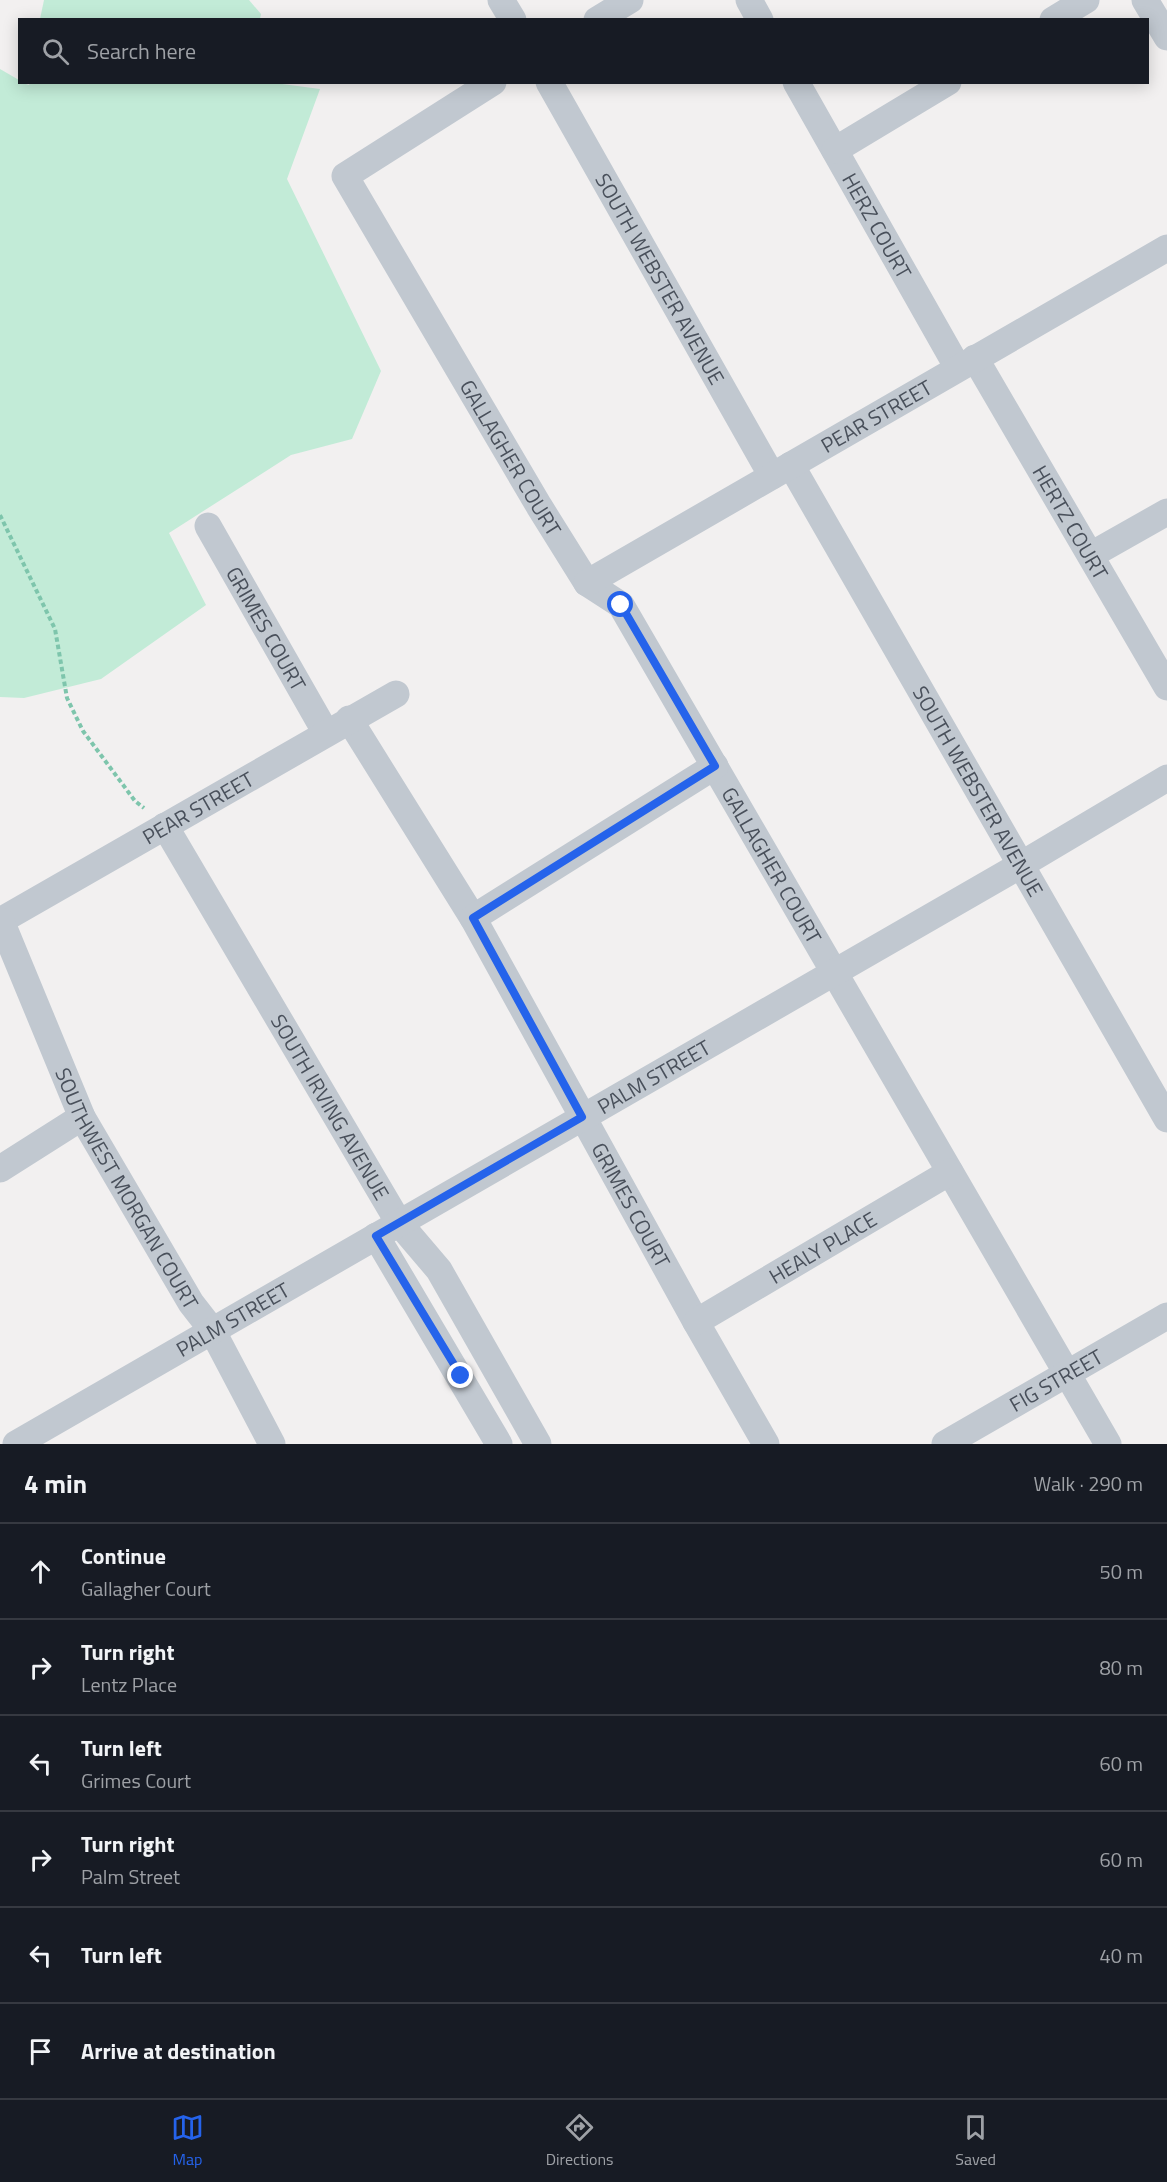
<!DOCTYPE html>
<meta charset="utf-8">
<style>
:root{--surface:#171b24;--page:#20242c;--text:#f1f3f6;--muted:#9ea1a6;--line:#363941;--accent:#2563eb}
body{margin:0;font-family:"Titillium Web",sans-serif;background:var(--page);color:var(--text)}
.stop{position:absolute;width:18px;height:18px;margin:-14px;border:4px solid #2563eb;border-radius:50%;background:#fff}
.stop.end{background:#2563eb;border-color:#fff;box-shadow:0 2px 6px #0008}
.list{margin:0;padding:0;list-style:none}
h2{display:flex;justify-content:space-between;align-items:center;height:78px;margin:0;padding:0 24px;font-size:26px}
h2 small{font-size:20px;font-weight:400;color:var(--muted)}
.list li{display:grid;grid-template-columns:39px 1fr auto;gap:18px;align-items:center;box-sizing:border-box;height:96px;padding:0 24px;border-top:2px solid var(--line)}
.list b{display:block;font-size:22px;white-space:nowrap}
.list p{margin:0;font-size:20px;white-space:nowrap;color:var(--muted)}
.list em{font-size:20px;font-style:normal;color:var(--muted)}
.icon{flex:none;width:33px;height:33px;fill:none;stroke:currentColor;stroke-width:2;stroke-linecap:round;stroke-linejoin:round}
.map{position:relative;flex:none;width:1167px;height:1444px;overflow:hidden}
.search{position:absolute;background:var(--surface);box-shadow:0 3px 15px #0003;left:18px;right:18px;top:18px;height:66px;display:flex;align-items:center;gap:15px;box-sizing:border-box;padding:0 21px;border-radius:0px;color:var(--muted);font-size:22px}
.sheet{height:654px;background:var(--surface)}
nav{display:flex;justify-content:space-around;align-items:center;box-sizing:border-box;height:84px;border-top:2px solid var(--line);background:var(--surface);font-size:16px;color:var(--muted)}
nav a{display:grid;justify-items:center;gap:3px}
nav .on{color:var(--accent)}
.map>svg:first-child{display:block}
.green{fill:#c2ebd7}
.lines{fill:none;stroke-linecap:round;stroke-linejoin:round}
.path{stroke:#7ec5ac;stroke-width:4;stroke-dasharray:4.5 3;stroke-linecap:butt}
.minor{stroke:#c1c8d0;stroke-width:27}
.route{stroke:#2563eb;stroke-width:8}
.labels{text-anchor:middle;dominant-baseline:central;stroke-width:6;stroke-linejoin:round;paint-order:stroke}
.street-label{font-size:21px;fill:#49505b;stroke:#fff}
</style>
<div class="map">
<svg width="1167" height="1444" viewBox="0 0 1167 1444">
<rect width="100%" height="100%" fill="#f2f0f0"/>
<!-- green -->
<g class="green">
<path d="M44 0H249L261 14 260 19H40Z"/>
<path d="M0 69 19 80 20 82 29 85 30 82H267L320 89 287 179 381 371 352 439 291 455 169 533 206 605 101 679 24 698 0 697Z"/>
</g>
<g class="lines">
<!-- path -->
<path class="path" d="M0 515 55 629 67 698 83 731 135 801 144 808"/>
<!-- minor -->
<g class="minor">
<path d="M501 0 513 20"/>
<path d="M749 0 760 20"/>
<path d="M1145 0 1167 37"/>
<path d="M597 20 630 0"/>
<path d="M1053 20 1086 0"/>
<path id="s1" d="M493 82 345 176 539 506 587 583 621 605 1108 1444"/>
<path id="s2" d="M549 82 772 476"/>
<path id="s3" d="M796 82 958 368"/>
<path d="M835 150 948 82"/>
<path id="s4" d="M975 358 1167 687"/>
<path id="s5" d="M791 465 1167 1119"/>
<path id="s6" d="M208 526 326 733"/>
<path d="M1091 555 1167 512"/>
<path id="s7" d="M587 583 1167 248"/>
<path id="s8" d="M349 719 473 918 696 1322 766 1444"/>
<path id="s9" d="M165 826 399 1223 439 1270 538 1444"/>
<path d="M473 918 715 766"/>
<path id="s10" d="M0 921 396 694"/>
<path id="s11" d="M1 921 82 1117 191 1303 212 1330 272 1444"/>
<path d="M0 1169 82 1117"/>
<path d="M376 1236 499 1444"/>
<path id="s12" d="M696 1322 950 1172"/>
<path id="s13" d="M16 1444 1019 866 1167 778"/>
<path id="s14" d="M945 1444 1167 1316"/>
</g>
</g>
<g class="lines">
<!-- route -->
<path class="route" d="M461 1376 376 1236 582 1117 473 918 715 766 621 605"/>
</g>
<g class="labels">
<!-- street labels -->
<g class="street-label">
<text stroke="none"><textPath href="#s3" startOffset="165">HERZ COURT</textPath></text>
<text stroke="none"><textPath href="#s2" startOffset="226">SOUTH WEBSTER AVENUE</textPath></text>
<text stroke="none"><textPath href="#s7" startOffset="334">PEAR STREET</textPath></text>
<text stroke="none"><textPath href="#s1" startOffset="502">GALLAGHER COURT</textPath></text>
<text stroke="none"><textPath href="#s4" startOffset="190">HERTZ COURT</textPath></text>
<text stroke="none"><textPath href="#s6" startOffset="118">GRIMES COURT</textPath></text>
<text stroke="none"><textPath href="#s5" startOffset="376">SOUTH WEBSTER AVENUE</textPath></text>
<text stroke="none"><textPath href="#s10" startOffset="228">PEAR STREET</textPath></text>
<text stroke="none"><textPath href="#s1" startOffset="990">GALLAGHER COURT</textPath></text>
<text stroke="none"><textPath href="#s13" startOffset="736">PALM STREET</textPath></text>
<text stroke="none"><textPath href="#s9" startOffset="326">SOUTH IRVING AVENUE</textPath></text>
<text stroke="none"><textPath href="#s11" startOffset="296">SOUTHWEST MORGAN COURT</textPath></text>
<text stroke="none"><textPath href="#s8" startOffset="562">GRIMES COURT</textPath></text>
<text stroke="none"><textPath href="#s12" startOffset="147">HEALY PLACE</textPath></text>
<text stroke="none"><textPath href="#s13" startOffset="250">PALM STREET</textPath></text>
<text stroke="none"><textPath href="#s14" startOffset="128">FIG STREET</textPath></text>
</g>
</g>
</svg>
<div class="stop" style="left:621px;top:605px"></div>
<div class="stop end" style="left:461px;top:1376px"></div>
<div class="search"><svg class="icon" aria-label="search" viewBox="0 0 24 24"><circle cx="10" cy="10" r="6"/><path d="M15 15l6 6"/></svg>Search here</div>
</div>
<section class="sheet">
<h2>4 min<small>Walk · 290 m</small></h2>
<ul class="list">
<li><svg class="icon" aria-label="ahead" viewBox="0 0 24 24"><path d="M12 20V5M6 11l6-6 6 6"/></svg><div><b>Continue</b><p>Gallagher Court</p></div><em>50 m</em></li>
<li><svg class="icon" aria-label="right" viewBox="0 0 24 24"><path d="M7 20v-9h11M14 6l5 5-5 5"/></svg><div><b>Turn right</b><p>Lentz Place</p></div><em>80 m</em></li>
<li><svg class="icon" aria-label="left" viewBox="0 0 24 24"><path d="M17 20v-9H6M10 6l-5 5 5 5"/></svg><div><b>Turn left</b><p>Grimes Court</p></div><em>60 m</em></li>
<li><svg class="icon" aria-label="right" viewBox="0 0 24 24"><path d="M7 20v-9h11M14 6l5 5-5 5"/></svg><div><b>Turn right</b><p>Palm Street</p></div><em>60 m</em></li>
<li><svg class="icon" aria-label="left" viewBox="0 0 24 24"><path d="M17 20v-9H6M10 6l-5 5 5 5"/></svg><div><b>Turn left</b></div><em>40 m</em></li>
<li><svg class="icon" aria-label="arrive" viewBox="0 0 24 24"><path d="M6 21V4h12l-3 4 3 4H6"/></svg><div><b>Arrive at destination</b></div></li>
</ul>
</section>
<nav>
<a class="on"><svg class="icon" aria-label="map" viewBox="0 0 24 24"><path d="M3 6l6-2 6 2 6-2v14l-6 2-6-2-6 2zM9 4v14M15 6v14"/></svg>Map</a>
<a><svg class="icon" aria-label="directions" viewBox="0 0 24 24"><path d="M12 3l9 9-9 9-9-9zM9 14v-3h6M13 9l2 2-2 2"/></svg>Directions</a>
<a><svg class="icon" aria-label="saved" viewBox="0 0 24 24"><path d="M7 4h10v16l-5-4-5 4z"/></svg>Saved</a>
</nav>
